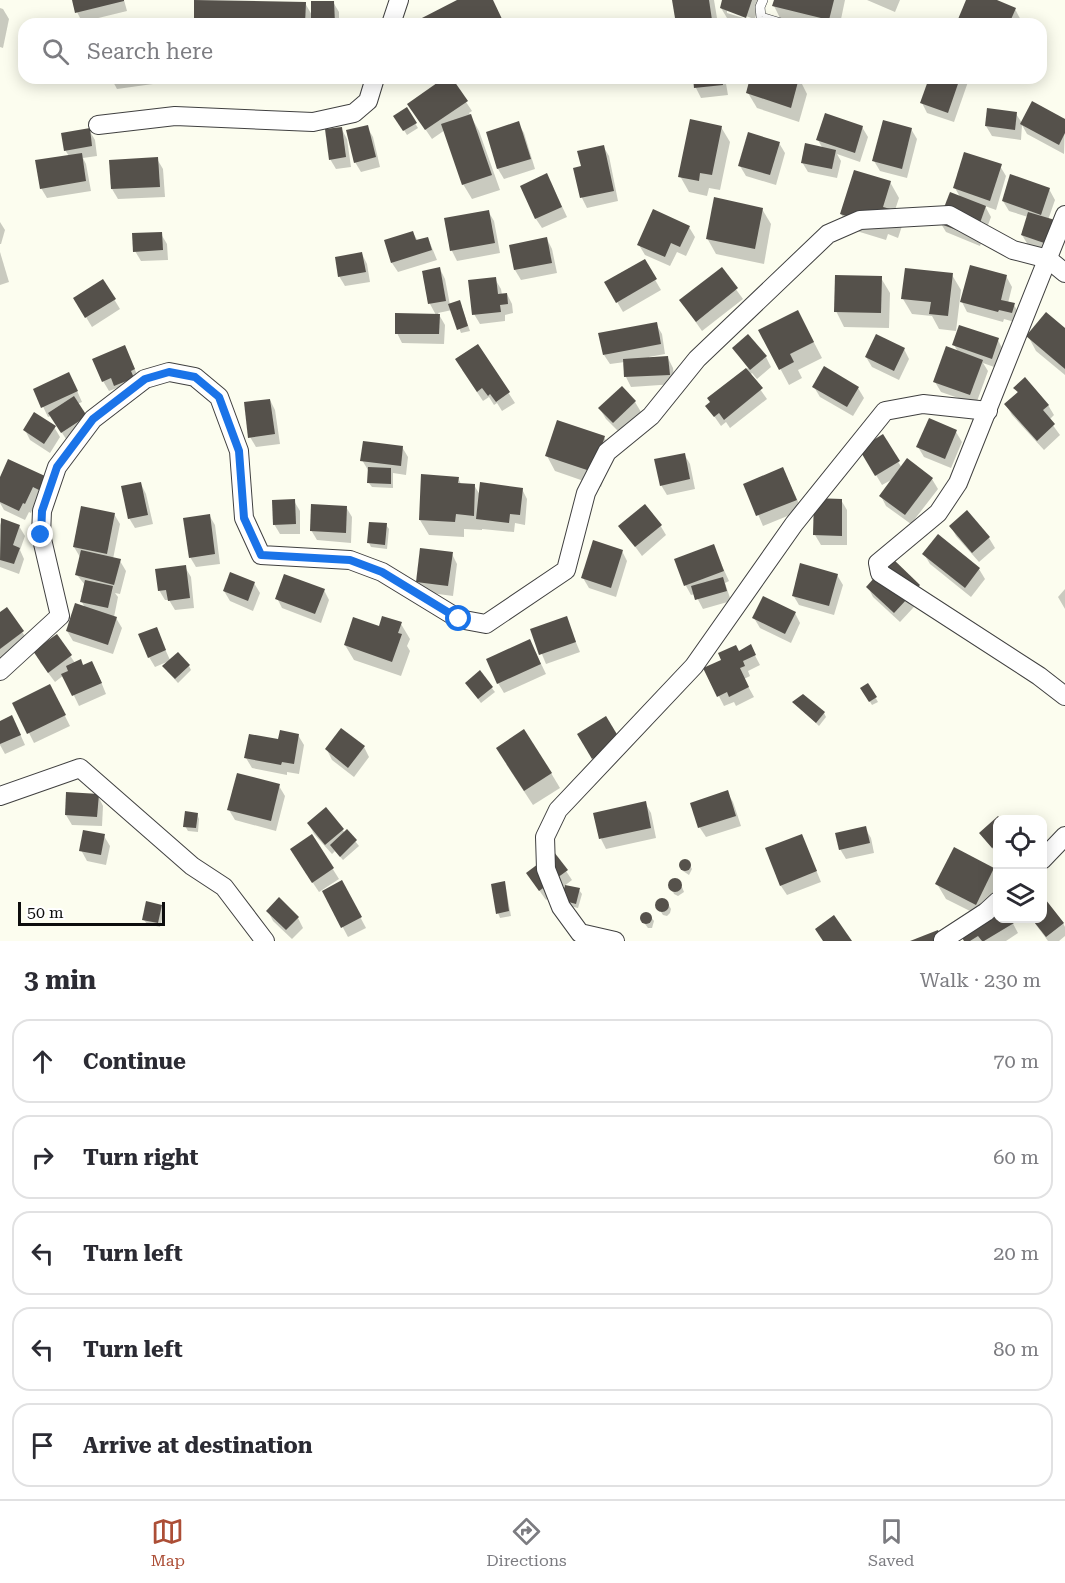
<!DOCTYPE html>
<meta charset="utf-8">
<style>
:root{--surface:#fff;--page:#f7f7f7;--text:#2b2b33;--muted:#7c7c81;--line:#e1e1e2;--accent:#ac4e36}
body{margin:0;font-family:"Roboto Serif",serif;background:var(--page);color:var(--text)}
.controls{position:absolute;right:18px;bottom:18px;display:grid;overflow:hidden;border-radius:12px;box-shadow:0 3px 15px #0003}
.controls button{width:54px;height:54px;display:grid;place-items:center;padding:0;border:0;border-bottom:2px solid var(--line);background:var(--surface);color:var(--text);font:30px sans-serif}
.scale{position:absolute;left:18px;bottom:15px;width:147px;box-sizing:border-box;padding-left:6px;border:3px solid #0d0d0d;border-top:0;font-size:16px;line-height:21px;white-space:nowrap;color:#0d0d0d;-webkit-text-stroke:4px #fff;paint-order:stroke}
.stop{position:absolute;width:18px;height:18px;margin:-14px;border:4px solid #1a73e8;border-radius:50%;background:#fff}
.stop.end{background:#1a73e8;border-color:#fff;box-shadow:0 2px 6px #0008}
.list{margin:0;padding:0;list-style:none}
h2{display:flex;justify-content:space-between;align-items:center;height:78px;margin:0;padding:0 24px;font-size:26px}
h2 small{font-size:20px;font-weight:400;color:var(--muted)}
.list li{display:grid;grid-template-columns:39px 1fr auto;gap:18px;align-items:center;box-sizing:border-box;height:84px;margin:0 12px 12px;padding:0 12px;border:2px solid var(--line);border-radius:18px}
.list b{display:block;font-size:22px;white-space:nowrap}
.list em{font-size:20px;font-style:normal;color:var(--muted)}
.icon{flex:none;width:33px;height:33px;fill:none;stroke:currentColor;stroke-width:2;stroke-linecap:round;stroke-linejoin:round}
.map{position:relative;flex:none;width:1065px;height:941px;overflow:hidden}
.search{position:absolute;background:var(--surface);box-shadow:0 3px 15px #0003;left:18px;right:18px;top:18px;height:66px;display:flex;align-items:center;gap:15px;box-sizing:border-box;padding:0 21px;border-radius:18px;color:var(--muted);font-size:22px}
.sheet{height:558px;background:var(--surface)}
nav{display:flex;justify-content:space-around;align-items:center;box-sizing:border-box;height:84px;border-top:2px solid var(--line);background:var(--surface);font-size:16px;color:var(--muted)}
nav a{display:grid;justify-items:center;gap:3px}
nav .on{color:var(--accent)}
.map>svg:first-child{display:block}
.shadow{fill:#0003;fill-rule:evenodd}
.building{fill:#55514b}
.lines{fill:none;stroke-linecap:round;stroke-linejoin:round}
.lane-casing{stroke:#404040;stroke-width:10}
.street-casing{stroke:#404040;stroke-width:20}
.lane{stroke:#fff;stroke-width:9}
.street{stroke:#fff;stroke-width:18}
.route{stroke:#1a73e8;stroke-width:8}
</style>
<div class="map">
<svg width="1065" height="941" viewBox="0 0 1065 941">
<rect width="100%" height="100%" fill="#fcfdef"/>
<!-- shadow -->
<g class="shadow">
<path d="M73 0H124L127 11 82 22 77 12Z"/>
<path d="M461 0H492L504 24H424Z"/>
<path d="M673 0H714L718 24H677Z"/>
<path d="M724 0H761L753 24H744L727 18 721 8ZM727 9 754 19 753 21 727 13Z"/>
<path d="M775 0H845L840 24H792L782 22 774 6Z"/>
<path d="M867 0H900L895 12Z"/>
<path d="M968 0H993L1015 9 1023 24H957Z"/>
<path d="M333 2 339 12V24H196L305 3 313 17Z"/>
<path d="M0 8 3 9 9 19 3 48 0 47Z"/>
<path d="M111 78H152L153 84 117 89Z"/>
<path d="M447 78H450L472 111 469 113 479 131 500 190 472 199 463 184 445 130 432 139 415 114Z"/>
<path d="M694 78H725L728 95 701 98 696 88Z"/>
<path d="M730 78H746L747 81 732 83Z"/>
<path d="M752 78H799L807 94 799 122 757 108 748 93Z"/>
<path d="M930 78 969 79 954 122 927 113 922 103Z"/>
<path d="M406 109 418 128 407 135 395 116Z"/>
<path d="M1016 114 1022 123 1065 121 1064 154 1027 134 1022 125 1021 140 992 136 986 126Z"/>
<path d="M518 123 524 133 535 169 504 179 498 169 488 133Z"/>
<path d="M367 127 373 137 380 167 361 172 355 162Z"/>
<path d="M721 127 730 142 720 190 709 188 707 196 689 192 680 176Z"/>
<path d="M862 127 868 137 860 162 837 154 841 161 837 178 808 172 802 162 823 149 818 140Z"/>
<path d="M341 128 347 139 351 167 336 169 330 159Z"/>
<path d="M911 129 917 139 907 178 880 171 874 161Z"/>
<path d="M89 130 95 140 97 156 83 158 86 164 91 191 47 198 41 188 69 156 65 150Z"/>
<path d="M779 143 785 153 776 185 746 176 740 166Z"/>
<path d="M603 146 609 156 618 201 587 208 582 198 575 169 583 167Z"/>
<path d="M157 159 163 169 165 197 118 199 112 189Z"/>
<path d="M1000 166 1006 176 996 210 985 206 991 217 980 246 946 232 940 222 960 197 955 188Z"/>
<path d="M890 182 899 198 894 213 902 226 898 238 888 234 886 240 850 229 841 214Z"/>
<path d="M552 185 567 217 542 228 536 219Z"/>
<path d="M1049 189 1055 200 1048 220 1053 253 1028 245 1022 235 1028 217 1009 211 1003 201Z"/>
<path d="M762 209 771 224 764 264 716 254 707 238Z"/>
<path d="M488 211 494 221 500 253 457 261 452 251 446 219Z"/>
<path d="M0 222 5 230 1 244H0Z"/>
<path d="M689 227 695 237 686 256 677 252 670 266 645 255 639 245Z"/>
<path d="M413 233 418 241 428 238 437 260 398 272 392 263Z"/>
<path d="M161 234 167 244 168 260 141 261 135 251Z"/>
<path d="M547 239 552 249 557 273 521 280 515 270 511 246Z"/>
<path d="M0 252 9 282 0 285Z"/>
<path d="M362 254 367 264 370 282 345 286 339 276Z"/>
<path d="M644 261 661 290 623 312 606 283Z"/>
<path d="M440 269 445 279 450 305 460 302 470 331 461 333 452 310 438 313 445 325 444 344 402 343 397 333 436 315 430 304Z"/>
<path d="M721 269 743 299 702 331 681 301Z"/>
<path d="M952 275 961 290 956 331 939 329 932 316 912 314 903 299Z"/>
<path d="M1006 276 1012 287 1008 303 1014 305 1020 315 1018 323 1004 319 1003 322 967 312 962 302Z"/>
<path d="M881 278 890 293 889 328 844 327 836 311Z"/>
<path d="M495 279 501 289 502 295 507 294 512 304 513 313 505 315V321L480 324 474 314Z"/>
<path d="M103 281 120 309 92 327 75 299Z"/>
<path d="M656 324 662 334 665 354 649 357V359L668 358 673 368 675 384 631 387 626 377 625 362 610 364 604 355Z"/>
<path d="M806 327 822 358 798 370 802 378 789 385 760 331Z"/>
<path d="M1065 330V375L1036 351 1028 336Z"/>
<path d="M998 340 1003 350 997 368 983 363 988 371 976 404 941 392 935 382 958 352 954 345Z"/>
<path d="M478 346 515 403 502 411 497 403 494 405 489 397 483 401 462 370Z"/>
<path d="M125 347 139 379 121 395 117 388 109 391 103 381Z"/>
<path d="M734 348 766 357 771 367 757 379 752 373 750 375 767 399 730 428 726 422 721 426 707 406 712 403 709 398 748 368Z"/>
<path d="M904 349 909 359 899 380 872 367 866 357Z"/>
<path d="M74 384 82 402 77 404 86 417 68 442 51 416 48 417 35 390Z"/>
<path d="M814 387 858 388 864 398 853 416 820 397Z"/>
<path d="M1015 388 1048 405 1054 415 1049 420 1060 435 1044 450 1012 415 1006 405 1018 394Z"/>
<path d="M270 400 275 410 280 444 256 447 250 437Z"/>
<path d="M635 402 641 412 619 432 606 419 600 409Z"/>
<path d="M930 420 956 432 962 442 951 468 924 457 918 447Z"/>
<path d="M54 427 60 437 50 453 30 440 25 430Z"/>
<path d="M882 436 902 468 932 479 938 489 911 524 886 506 881 496 893 479 882 485 861 450Z"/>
<path d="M604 437 613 453 601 487 555 471 547 456Z"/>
<path d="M402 447 408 457 406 475 393 473V488L372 487 369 483 368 470 362 460Z"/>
<path d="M684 454 690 464 695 489 667 495 661 485Z"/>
<path d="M783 469 802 510 763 526 745 484Z"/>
<path d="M44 478 38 496 31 513 29 512 25 520 4 510 0 503V481Z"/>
<path d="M458 478 461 484 474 485 480 495 522 489 527 499 525 525 515 523 514 532 482 529V530L464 529V537L429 535 420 520Z"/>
<path d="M141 484 146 494 153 524 135 528 129 518Z"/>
<path d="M841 500 847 510V545H821L815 535Z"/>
<path d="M294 501 300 511V534H280L274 524Z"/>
<path d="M346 507 352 517 351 543 317 540 311 530Z"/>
<path d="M966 512 989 538 995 548 979 562 956 536 951 526Z"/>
<path d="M114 514 120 524 113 559 120 561 126 571 120 594 115 593 118 597 114 617 116 618 122 628 113 654 73 641 67 631 85 608 82 602 85 585 77 575 80 557 74 547Z"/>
<path d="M209 515 215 525 220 564 196 567 190 557Z"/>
<path d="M2 520 19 526 25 536 20 550 24 559 19 574 0 567V525Z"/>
<path d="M386 525 389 529 387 549 371 547 369 543Z"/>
<path d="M660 525 666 535 642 556 620 526Z"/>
<path d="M713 546 729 581 725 583 731 601 703 609 695 594 691 595 686 586 676 560Z"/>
<path d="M622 551 627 561 616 597 589 588 583 578Z"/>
<path d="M452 554 457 564 453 596 423 592 418 582Z"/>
<path d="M924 554 979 569 985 579 971 597 930 564Z"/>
<path d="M185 567 191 577 194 608 175 610 169 600H165L159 590Z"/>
<path d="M837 575 843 585 834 615 799 605 793 595Z"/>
<path d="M254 583 260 593 253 611 230 601 224 591Z"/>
<path d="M919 586 925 595 900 622 873 597 868 587Z"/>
<path d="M1065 589V609L1058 597Z"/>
<path d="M324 590 329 600 321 623 282 608 277 598Z"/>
<path d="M6 609 29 642 0 662V614Z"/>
<path d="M795 613 800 623 791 643 760 628 754 618Z"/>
<path d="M566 618 580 652 546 664 532 630Z"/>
<path d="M401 624 410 639 407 646 410 651 401 676 354 660 345 645 380 628Z"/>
<path d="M156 629 170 660 189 666 191 670 178 683 167 671 169 661 155 667 149 657Z"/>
<path d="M57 636 75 663 97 672 106 694 79 706 64 675 55 682 40 662Z"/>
<path d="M530 641 546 674 504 693 498 683Z"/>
<path d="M750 646 760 665 748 671 750 676 744 679 754 697 736 706 734 702 724 706 705 669Z"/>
<path d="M479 672 495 692 481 703 469 687Z"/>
<path d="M868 685 878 702 872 705 862 689Z"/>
<path d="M55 696 70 726 34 743 14 703Z"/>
<path d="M794 702 824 713 826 717 819 726Z"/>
<path d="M0 723 17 727 25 745 5 754 0 745Z"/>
<path d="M298 735 304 745 299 774 287 772V775L252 768 246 758 280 741Z"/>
<path d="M364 747 369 757 354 777 332 760 327 750Z"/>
<path d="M506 764 551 773 560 788 533 805Z"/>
<path d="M279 786 285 796 276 831 235 820 229 810Z"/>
<path d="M727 792 733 802 741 826 706 837 700 828 692 804Z"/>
<path d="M98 796 103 806 102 826 72 825 66 815Z"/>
<path d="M645 803 651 813 656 838 606 849 601 839Z"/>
<path d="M326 809 345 833 347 831 359 846 343 860 335 851 332 854 314 834 309 824Z"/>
<path d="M197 814 199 819 198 832 188 831 185 826Z"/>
<path d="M998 818 999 819 998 856 981 833Z"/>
<path d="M865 828 871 838 874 853 846 859 840 849Z"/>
<path d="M104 836 110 846 106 865 87 861 81 850Z"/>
<path d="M312 836 339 879 319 892 297 859Z"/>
<path d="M802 836 821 882 787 895 781 886Z"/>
<path d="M687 861 692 869 689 875 683 871 680 866 681 863Z"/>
<path d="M993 869 998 876V918H1010L1018 933 1006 941H965L974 913 946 899 937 884Z"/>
<path d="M566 871 572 880 546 900 527 873Z"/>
<path d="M676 880 680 882 684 892 678 896 674 894 670 885 672 881Z"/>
<path d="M504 883 506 888 511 916 500 918 498 913Z"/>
<path d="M579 890 582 894 578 908 565 905Z"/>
<path d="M324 892H347L366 928 348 937Z"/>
<path d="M661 899 666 900 671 909 670 913 667 916 663 915 657 906 658 902Z"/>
<path d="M161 906 164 911 160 927 147 924 144 920Z"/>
<path d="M268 911 298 918 303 928 292 939 273 921Z"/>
<path d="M648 913 654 921 652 928H648L642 920V916Z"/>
<path d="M1031 918H1042L1063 923 1065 927V936L1059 941H1048Z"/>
</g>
<!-- building -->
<g class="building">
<path d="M72 0H124V1L75 13Z"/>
<path d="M194 0 306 2 305 24H194Z"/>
<path d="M457 0H493L502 19 493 24H422L420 19Z"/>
<path d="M672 0H709L712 20 676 24Z"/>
<path d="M722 0H752L746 18 720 8Z"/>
<path d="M774 0H834L829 20 772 6Z"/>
<path d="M966 0H997L1016 8 1009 24H956Z"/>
<path d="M311 1H334L335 24H311Z"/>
<path d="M444 78H452L468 101 425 130 407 104Z"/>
<path d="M693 78H722L723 85 694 88Z"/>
<path d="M750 78H799L791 108 746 93Z"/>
<path d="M929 78H960L948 113 920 103Z"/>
<path d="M1032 101 1065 119V133L1059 145 1020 124Z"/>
<path d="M407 107 417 123 403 131 393 116Z"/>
<path d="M987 108 1017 112 1015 130 985 126Z"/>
<path d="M825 113 863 126 855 153 816 140Z"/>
<path d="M471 114 492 175 462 185 441 124Z"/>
<path d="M690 119 722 126 712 175 700 173 699 181 678 177Z"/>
<path d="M883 120 912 128 902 169 872 161Z"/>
<path d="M519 121 531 159 497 169 486 132Z"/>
<path d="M368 125 376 157 354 163 346 130Z"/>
<path d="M342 127 346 157 329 160 325 129Z"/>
<path d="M90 128 92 146 64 151 61 133Z"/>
<path d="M748 132 780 142 770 175 738 166Z"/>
<path d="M805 143 836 150 832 169 801 163Z"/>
<path d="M604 145 614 191 580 198 573 168 581 166 577 151Z"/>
<path d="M964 152 1002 164 990 201 953 188Z"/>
<path d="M82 153 86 181 40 189 35 160Z"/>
<path d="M158 157 160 187 111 189 109 160Z"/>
<path d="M854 170 891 181 883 207 894 210 878 226 840 214Z"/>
<path d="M547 173 562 207 535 219 520 186Z"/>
<path d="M1010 174 1050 188 1041 215 1002 201Z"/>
<path d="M950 192 986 206 975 237 938 223Z"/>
<path d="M714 197 763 208 755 249 706 239Z"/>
<path d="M653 209 690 226 680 247 671 243 665 257 637 245Z"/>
<path d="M489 210 495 243 450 251 444 218Z"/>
<path d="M1028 212 1055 220 1047 244 1021 235Z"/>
<path d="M413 231 416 240 428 237 432 250 391 263 384 240Z"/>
<path d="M162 232 163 250 133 252 132 233Z"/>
<path d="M547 237 552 263 514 270 509 245Z"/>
<path d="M362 252 366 272 338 277 335 257Z"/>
<path d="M645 259 657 279 616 303 604 282Z"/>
<path d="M970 265 1007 275 1001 300 1015 303 1012 313 999 310 998 312 960 302Z"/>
<path d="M440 267 446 301 428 304 422 271Z"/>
<path d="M722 267 738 288 696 322 679 300Z"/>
<path d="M905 268 953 273 948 316 929 314 931 302 901 299Z"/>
<path d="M835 275 882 276 881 313 834 312Z"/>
<path d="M496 277 498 294 507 293 508 304 500 305 501 312 472 315 468 280Z"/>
<path d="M103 279 116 299 85 318 73 298Z"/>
<path d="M460 300 468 326 457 330 448 304Z"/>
<path d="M798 310 814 342 790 354 794 362 779 370 758 330Z"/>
<path d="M1046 312 1065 328V369L1026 336Z"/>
<path d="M395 313 440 314 439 334H395Z"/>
<path d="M657 322 661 344 603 355 598 333Z"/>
<path d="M959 325 999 338 992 359 952 345Z"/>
<path d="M748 334 767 356 750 370 732 348Z"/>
<path d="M876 334 905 348 894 371 865 357Z"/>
<path d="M478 344 510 392 496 402 490 394 488 396 482 388 477 392 455 359Z"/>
<path d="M125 345 135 369 131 371 134 378 114 386 111 378 102 382 92 359Z"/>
<path d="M946 346 983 360 970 395 933 382Z"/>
<path d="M668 356 670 375 624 377 623 359Z"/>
<path d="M824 366 859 387 847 407 812 387Z"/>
<path d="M746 368 763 388 724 420 719 413 714 417 705 406 710 402 707 398Z"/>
<path d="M69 372 78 391 41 408 33 389Z"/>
<path d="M1025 377 1049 405 1043 410 1055 424 1037 441 1004 404 1018 392 1013 388Z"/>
<path d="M622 386 636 401 613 423 598 408Z"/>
<path d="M74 396 87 416 61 433 48 413Z"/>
<path d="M270 399 275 434 248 438 244 402Z"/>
<path d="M34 412 56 426 44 444 23 430Z"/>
<path d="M929 418 957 430 945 459 916 447Z"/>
<path d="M557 420 605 436 593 472 545 456Z"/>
<path d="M883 434 900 461 875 476 859 449Z"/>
<path d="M363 441 403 446 401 466 360 461Z"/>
<path d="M685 453 690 479 660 486 654 459Z"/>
<path d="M907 458 933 478 905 515 879 496Z"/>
<path d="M8 459 45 476 39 490 33 487 25 504 23 503 19 511 0 502V477Z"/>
<path d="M368 467 391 468V484L367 483Z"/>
<path d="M783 467 797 500 756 516 743 484Z"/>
<path d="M421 474 459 477 458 483 475 484 474 516 456 514 455 522 419 520Z"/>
<path d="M141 482 148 515 128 519 121 486Z"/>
<path d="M480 482 523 488 520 515 510 514 509 523 476 519Z"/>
<path d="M814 498 842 499V536L813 535Z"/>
<path d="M295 499 296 524 273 525 272 500Z"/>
<path d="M311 504 347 506 346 533 310 531Z"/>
<path d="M645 504 662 525 635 547 618 526Z"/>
<path d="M81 506 115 513 107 554 73 547Z"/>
<path d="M967 510 990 537 972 553 949 526Z"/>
<path d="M210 514 215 554 189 558 183 518Z"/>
<path d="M1 518 20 525 13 545 20 548 14 564 0 560Z"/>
<path d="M369 522 387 523 385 545 367 543Z"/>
<path d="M938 534 980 568 965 588 922 554Z"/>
<path d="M593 540 623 550 611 588 581 578Z"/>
<path d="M714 544 724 571 684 586 674 559Z"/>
<path d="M420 548 453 552 448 586 416 582Z"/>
<path d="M81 550 121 559 114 585 75 575Z"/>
<path d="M892 558 920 585 894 613 866 587Z"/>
<path d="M800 563 838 574 829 606 792 596Z"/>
<path d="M186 565 190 598 168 601 166 590 158 591 155 569Z"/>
<path d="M230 572 255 582 248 601 223 591Z"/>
<path d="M284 574 325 589 315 614 275 599Z"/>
<path d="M723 577 727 591 695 600 691 586Z"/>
<path d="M85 580 113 586 108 608 80 602Z"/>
<path d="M763 596 796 612 785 634 752 618Z"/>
<path d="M75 603 117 617 108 645 66 631Z"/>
<path d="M7 607 24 631 0 649V612Z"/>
<path d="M382 616 402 622 398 633 402 634 392 662 344 645 353 617 379 626Z"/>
<path d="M567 616 576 642 539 655 530 629Z"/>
<path d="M157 627 166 650 148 658 138 634Z"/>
<path d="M57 634 72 655 48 673 33 651Z"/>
<path d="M530 639 541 664 497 684 486 659Z"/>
<path d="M751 644 756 655 743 661 745 666 740 668 749 687 729 697 727 692 717 697 703 668 721 660 718 653 736 645 739 651Z"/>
<path d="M178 652 190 665 175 679 162 666Z"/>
<path d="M81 659 83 665 92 661 102 683 72 696 61 674 68 671 66 666Z"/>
<path d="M480 670 493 687 478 699 465 683Z"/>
<path d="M868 683 877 697 869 702 860 688Z"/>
<path d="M50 684 66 715 27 734 12 703Z"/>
<path d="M803 694 825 712 816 723 792 702Z"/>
<path d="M12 715 21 735 0 744V721Z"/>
<path d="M606 716 621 741 592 759 577 734Z"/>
<path d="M341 728 365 746 348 768 325 749Z"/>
<path d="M524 729 552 773 524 791 496 748Z"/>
<path d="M280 730 299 734 294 764 282 762 281 765 244 758 249 734 278 739Z"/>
<path d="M237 773 280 784 271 821 227 810Z"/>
<path d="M728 790 736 816 698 828 690 803Z"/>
<path d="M66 792 99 794 97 817 65 815Z"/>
<path d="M646 801 651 828 599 839 593 813Z"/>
<path d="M326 807 344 829 325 845 307 823Z"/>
<path d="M185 811 198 813 196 828 183 827Z"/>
<path d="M998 816 1001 819H998V844L992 848 979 833Z"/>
<path d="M866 826 870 843 839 850 835 833Z"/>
<path d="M347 829 357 840 340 857 330 845Z"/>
<path d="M83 830 105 834 101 855 79 851Z"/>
<path d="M312 834 334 868 312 883 290 849Z"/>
<path d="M802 834 817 871 780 886 765 848Z"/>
<path d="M954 847 994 868 976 905 935 884Z"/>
<path d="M554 852 568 870 539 891 526 873Z"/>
<circle cx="685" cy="865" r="6"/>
<circle cx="675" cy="885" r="7"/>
<path d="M342 880 362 917 341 928 322 891Z"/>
<path d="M505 881 509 911 496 914 491 884Z"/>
<path d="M565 885 580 888 576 904 561 900Z"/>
<path d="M1042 895 1064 923 1046 937 1031 918H1042Z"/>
<path d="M279 897 299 917 286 930 266 911Z"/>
<path d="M998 897V918H1011L1014 923 984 941H982L978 936 970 941H964L956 928Z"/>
<circle cx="662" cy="905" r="7"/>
<path d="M146 901 162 905 158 923 142 920Z"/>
<circle cx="646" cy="918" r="6"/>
<path d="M834 915 852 941H823L815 929Z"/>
<path d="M938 930 942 941H910Z"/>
</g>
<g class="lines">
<!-- lane casing -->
<g class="lane-casing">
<path id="lane" d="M763 0 760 7 761 17 784 24"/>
</g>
<!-- street casing -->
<g class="street-casing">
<g id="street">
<path d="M391 24 399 0"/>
<path d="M98 125 175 116 313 122 354 113 368 101 375 78"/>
<path d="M1065 215 958 483 938 513 878 563 880 573 1039 676 1065 696"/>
<path d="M0 671 60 616 41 535 42 511 57 467 93 419 145 379 169 372 195 377 219 397 239 451 244 518 261 555 350 560 382 572 459 619 486 624 566 570 586 493 607 452 651 416 697 359 828 234 860 220 949 215 1013 250 1048 259 1065 273"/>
<path d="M0 796 80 768 192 866 224 887 265 941"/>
<path d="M1042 860 1065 836"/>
<path d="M943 940 986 912 998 901"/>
<path d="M615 941 580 933 561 907 546 869 545 837 558 810 694 666 794 524 885 411 923 404 988 411"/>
</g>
</g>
<!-- lane -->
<use href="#lane" class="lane"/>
<!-- street -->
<use href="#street" class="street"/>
</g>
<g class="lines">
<!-- route -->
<path class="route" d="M41 535 42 511 57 467 93 419 145 379 169 372 195 377 219 397 239 451 244 518 261 555 350 560 382 572 459 619"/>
</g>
</svg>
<div class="controls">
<button><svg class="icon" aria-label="locate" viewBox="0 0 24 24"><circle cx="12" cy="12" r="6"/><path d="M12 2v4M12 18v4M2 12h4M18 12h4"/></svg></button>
<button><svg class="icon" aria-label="layers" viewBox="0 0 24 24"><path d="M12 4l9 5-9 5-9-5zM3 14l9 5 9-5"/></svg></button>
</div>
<div class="scale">50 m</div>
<div class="stop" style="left:459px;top:619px"></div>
<div class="stop end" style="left:41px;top:535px"></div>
<div class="search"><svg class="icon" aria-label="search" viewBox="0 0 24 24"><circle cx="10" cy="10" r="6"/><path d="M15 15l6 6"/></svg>Search here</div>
</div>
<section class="sheet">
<h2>3 min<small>Walk · 230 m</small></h2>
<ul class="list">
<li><svg class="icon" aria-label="ahead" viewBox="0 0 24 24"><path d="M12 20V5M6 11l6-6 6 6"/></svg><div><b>Continue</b></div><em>70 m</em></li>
<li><svg class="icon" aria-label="right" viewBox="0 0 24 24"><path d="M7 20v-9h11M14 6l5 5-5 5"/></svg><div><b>Turn right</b></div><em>60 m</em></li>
<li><svg class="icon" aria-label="left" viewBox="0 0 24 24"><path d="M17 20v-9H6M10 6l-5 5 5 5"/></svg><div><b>Turn left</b></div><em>20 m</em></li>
<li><svg class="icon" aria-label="left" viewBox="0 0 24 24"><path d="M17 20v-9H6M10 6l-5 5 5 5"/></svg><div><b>Turn left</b></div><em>80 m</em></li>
<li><svg class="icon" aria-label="arrive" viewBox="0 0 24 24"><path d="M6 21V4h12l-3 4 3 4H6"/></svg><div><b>Arrive at destination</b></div></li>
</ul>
</section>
<nav>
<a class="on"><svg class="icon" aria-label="map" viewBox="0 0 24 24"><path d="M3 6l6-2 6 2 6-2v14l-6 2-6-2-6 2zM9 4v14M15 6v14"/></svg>Map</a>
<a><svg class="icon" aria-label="directions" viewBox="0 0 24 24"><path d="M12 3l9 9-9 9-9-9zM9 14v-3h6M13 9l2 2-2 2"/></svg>Directions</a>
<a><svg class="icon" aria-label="saved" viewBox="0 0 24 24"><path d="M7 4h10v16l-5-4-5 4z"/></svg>Saved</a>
</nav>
